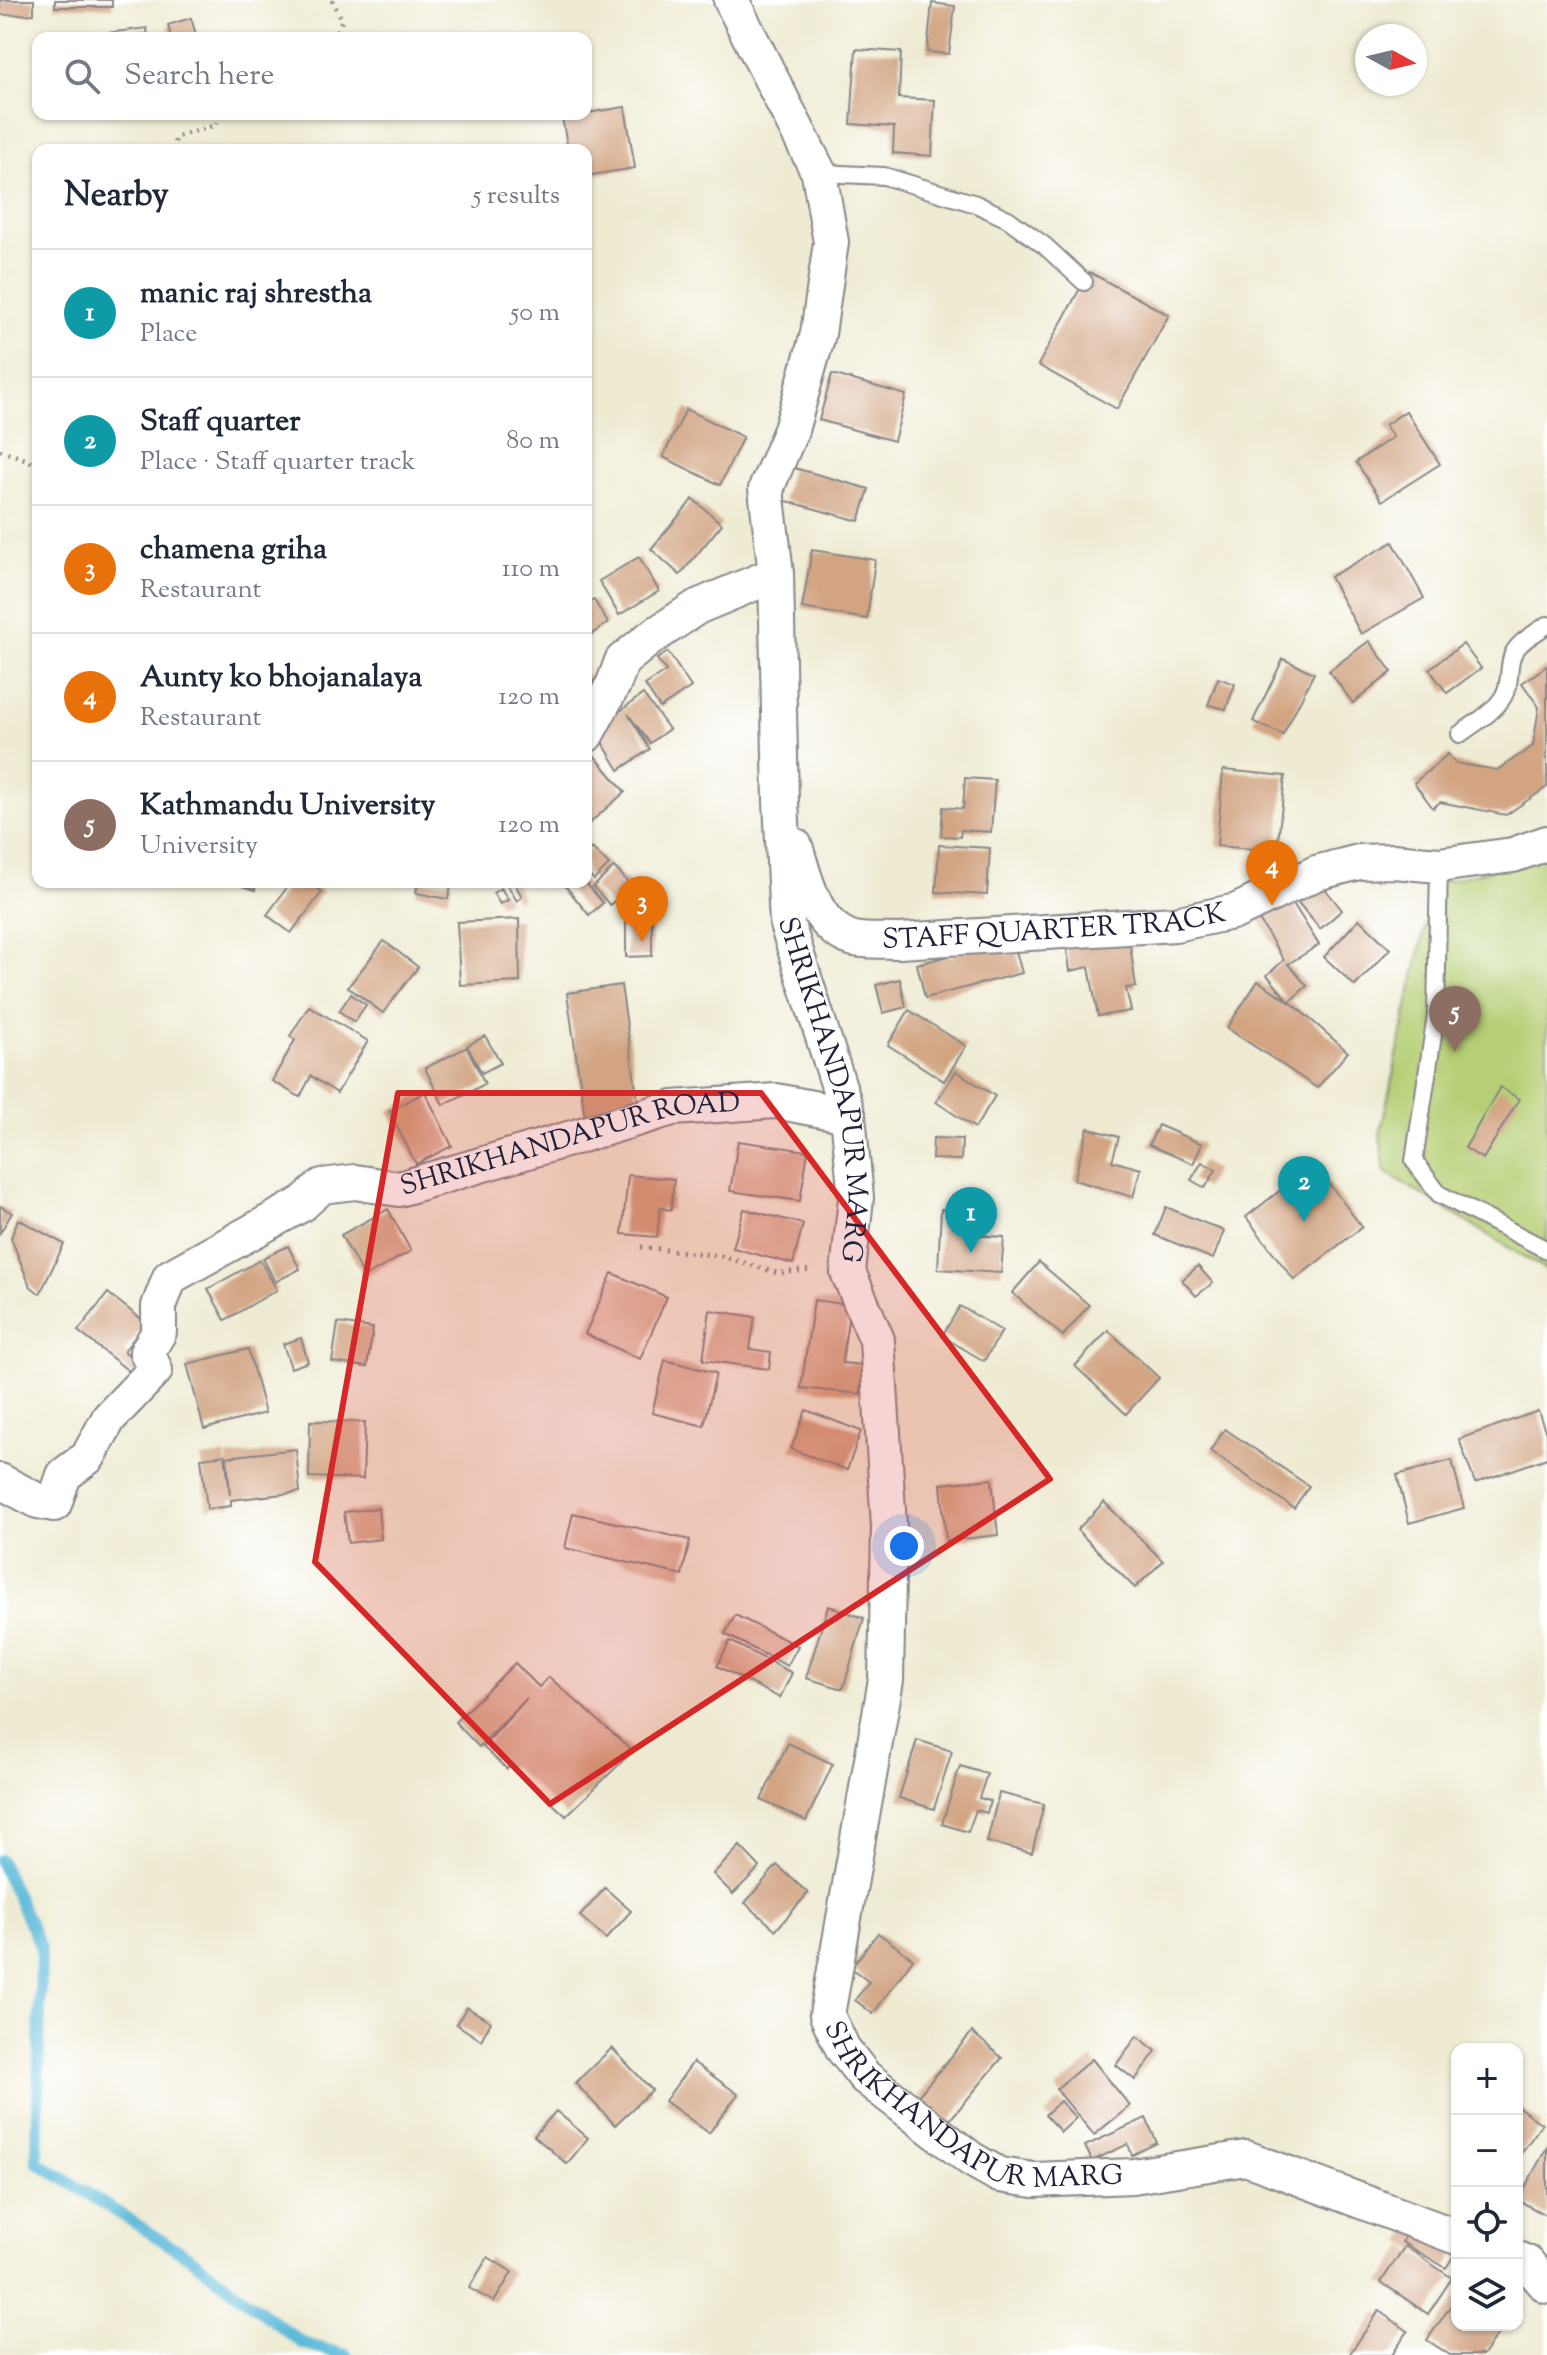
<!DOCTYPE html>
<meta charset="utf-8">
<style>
:root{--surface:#fff;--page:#f2f2f3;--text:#1f2937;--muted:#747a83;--line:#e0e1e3;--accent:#ea580c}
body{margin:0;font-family:"Sorts Mill Goudy",serif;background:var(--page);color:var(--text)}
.controls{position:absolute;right:24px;bottom:24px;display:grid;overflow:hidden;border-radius:16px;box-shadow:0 2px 6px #0004}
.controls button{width:72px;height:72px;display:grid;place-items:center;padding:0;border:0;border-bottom:2px solid var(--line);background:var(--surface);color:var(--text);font:40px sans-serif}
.compass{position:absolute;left:1355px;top:24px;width:72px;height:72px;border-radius:50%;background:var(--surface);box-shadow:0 2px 6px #0004;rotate:98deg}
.you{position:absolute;left:904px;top:1546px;width:28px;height:28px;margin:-20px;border:6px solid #fff;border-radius:50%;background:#1a73e8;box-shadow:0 0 0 12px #1a73e833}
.badge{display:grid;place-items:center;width:52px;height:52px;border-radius:50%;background:var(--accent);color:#fff;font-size:26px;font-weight:700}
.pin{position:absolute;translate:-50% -66px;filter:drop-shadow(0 2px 4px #0008)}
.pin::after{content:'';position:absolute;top:42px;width:28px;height:24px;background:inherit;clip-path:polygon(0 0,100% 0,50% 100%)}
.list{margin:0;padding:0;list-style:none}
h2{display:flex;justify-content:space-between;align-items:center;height:104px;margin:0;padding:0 32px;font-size:34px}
h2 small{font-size:26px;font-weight:400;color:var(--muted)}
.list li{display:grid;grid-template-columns:52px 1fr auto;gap:24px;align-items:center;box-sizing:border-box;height:128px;padding:0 32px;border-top:2px solid var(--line)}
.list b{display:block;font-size:30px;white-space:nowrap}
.list p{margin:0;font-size:26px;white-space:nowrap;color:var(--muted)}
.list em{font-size:26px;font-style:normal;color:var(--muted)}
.icon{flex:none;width:44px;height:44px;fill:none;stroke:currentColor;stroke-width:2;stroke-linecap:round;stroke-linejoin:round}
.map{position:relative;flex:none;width:1547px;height:2355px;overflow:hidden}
.search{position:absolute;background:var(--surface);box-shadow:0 2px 6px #0004;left:32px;top:32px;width:560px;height:88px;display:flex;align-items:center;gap:20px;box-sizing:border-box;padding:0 28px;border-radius:16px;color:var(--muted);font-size:30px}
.panel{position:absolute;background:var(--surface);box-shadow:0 2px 6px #0004;left:32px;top:144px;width:560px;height:744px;border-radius:16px}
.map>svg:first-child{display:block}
.green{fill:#b6cf75;stroke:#6c7858;stroke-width:2}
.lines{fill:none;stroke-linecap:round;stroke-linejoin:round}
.stream{stroke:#5bbad9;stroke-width:12}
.building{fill:#d2a482}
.service-casing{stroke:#888687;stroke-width:20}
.minor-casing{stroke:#888687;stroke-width:38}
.path{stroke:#888687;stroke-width:5;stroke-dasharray:2 6;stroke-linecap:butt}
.service{stroke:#fff;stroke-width:16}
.minor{stroke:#fff;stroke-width:34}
.marked{fill:#d62828;fill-opacity:0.2;stroke:#d62828;stroke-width:6;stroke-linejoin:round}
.labels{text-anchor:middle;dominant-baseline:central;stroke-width:8;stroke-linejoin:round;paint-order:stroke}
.street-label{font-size:28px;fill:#22223b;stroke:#fff}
</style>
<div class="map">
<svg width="1547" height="2355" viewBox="0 0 1547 2355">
<rect width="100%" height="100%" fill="#fff"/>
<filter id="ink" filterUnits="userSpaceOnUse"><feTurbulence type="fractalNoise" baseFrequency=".0125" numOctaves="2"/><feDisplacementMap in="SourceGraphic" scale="16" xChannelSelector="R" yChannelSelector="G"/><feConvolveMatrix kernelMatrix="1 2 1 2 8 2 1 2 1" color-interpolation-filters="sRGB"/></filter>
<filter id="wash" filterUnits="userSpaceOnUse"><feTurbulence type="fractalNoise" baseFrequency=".006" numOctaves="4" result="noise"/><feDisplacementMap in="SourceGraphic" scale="32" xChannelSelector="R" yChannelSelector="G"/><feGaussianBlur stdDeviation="1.8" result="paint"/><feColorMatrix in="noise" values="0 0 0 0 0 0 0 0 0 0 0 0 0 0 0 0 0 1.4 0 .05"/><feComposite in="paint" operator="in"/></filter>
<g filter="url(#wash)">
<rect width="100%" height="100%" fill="#efebd3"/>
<!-- green -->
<path class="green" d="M1547 855V1271L1385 1172 1380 1135 1434 884Z"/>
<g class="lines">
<!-- stream -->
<path class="stream" d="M0 1860 41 1948 37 2162 192 2259 302 2343 346 2355"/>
</g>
<g id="blocks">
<!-- building -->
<g class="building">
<path d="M0 0H34V14L0 15Z"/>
<rect x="55" y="0" width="57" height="7"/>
<path d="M932 3 955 6 949 54 927 52Z"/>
<path d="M191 18 197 38H171L168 25Z"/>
<path d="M147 28 148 38H83V36Z"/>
<path d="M856 49 901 52 899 98 935 100 932 156 893 153 894 127 851 124Z"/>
<path d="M625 107 635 168 586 176V150H568L562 117Z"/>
<path d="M1089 272 1169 315 1117 409 1038 365Z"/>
<path d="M832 374 906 395 894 441 819 420Z"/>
<path d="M686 409 743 437 720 485 663 457Z"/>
<path d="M1406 411 1440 464 1382 501 1356 462 1393 437 1385 425Z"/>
<path d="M791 467 869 489 859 521 783 500Z"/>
<path d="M693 499 722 524 680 575 651 549Z"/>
<path d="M1393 542 1424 598 1361 634 1330 577Z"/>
<path d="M812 550 875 560 867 619 802 608Z"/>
<path d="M639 557 659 591 619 615 599 581Z"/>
<path d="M594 600 608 623 586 638V605Z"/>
<path d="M1369 641 1392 672 1353 703 1329 671Z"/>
<path d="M1463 644 1481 668 1447 693 1429 669Z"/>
<path d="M668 652 691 687 660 708 645 685 666 671 657 659Z"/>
<path d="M1283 659 1314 673 1283 735 1253 721Z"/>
<path d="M1547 666V787L1506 815 1440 802 1433 808 1414 783 1448 754 1455 763 1497 770 1533 746 1539 707 1522 683Z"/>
<path d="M586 673 605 694 586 711Z"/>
<path d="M1218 678 1235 684 1226 709 1208 705Z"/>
<path d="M643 694 669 729 650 743 628 714 650 749 619 770 595 730Z"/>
<path d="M593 754 625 792 586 826V760Z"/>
<path d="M1223 770 1285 776 1277 851 1217 846Z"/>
<path d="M965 778 995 780 991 832 961 830 960 837 941 836 943 807 963 809Z"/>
<path d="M939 845 990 848 987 895 936 892Z"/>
<path d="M592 848 609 865 594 880 586 873V854Z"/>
<path d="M614 867 631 885 610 905 593 887Z"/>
<path d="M1318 880 1342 910 1320 929 1295 899Z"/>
<path d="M229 882H257L255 890Z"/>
<path d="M291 882H309L322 892 291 933 267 915Z"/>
<path d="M418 882H452L448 899 416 893Z"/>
<path d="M514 882 522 897 517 901 508 886Z"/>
<path d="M562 882H585L603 903 589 915Z"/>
<path d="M501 888 508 900 500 904 493 893Z"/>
<path d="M1284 889 1319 945 1288 964 1307 986 1289 1002 1267 975 1284 960 1252 909Z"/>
<path d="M652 900V956L626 957V901Z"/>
<path d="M519 919 520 982 460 985 457 922Z"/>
<path d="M1359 919 1390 949 1355 986 1324 957Z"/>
<path d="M1128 931 1136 987 1126 988 1131 1011 1098 1016 1089 967 1070 971 1067 950Z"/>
<path d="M1013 940 1022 973 925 998 917 964Z"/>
<path d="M384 941 418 967 383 1013 348 987Z"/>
<path d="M900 979 906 1007 883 1013 876 985Z"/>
<path d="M1258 981 1293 1004 1348 1052 1317 1088 1227 1028Z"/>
<path d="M621 985 639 1109 585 1117 567 993Z"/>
<path d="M351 994 366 1005 354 1022 339 1011Z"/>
<path d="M309 1006 368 1041 337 1093 311 1076 300 1097 272 1081 295 1040 290 1036Z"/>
<path d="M909 1010 966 1046 944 1081 888 1045Z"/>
<path d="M485 1036 501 1063 482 1073 467 1046Z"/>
<path d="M467 1047 485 1084 443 1105 425 1068Z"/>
<path d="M956 1071 995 1096 975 1128 936 1102Z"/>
<path d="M1500 1087 1519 1099 1483 1159 1465 1148Z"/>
<path d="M425 1092 452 1146 416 1164 389 1111Z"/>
<path d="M1158 1125 1202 1144 1193 1164 1149 1145Z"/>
<path d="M1088 1128 1119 1137 1112 1161 1141 1169 1133 1197 1074 1180Z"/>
<path d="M933 1138 962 1139 961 1160 932 1159Z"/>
<path d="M738 1141 808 1151 800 1201 730 1191Z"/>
<path d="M1202 1162 1216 1170 1205 1188 1191 1180Z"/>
<path d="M1314 1164 1362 1227 1294 1280 1246 1217Z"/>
<path d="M628 1175 674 1179 671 1210 660 1208 657 1237 622 1234Z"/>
<path d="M0 1206 12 1213 0 1233Z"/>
<path d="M1166 1207 1224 1231 1213 1259 1155 1235Z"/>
<path d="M388 1209 411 1251 364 1277 341 1235Z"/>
<path d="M744 1209 803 1224 793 1264 733 1248Z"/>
<path d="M941 1209 975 1211 974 1235 1004 1237 1001 1273 938 1269Z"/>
<path d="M18 1219 64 1244 40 1294 30 1286 11 1238Z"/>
<path d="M288 1246 300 1269 275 1282 263 1258Z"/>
<path d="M260 1260 277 1290 225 1320 208 1289Z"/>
<path d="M1039 1262 1089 1305 1063 1336 1012 1293Z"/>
<path d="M1198 1266 1213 1283 1196 1296 1182 1280Z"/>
<path d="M612 1273 667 1297 640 1359 585 1334Z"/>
<path d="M108 1293 146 1323 124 1351 142 1366 135 1376 78 1331Z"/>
<path d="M814 1300 850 1305 842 1363 863 1365 860 1394 801 1388Z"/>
<path d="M960 1306 1002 1331 984 1361 942 1336Z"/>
<path d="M710 1310 755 1317 750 1349 771 1352 769 1369 703 1360Z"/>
<path d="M338 1323 373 1328 367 1367 332 1362Z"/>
<path d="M1108 1330 1159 1378 1126 1414 1075 1366Z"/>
<path d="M301 1338 308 1362 291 1368 283 1344Z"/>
<path d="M248 1349 265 1413 204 1429 187 1364Z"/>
<path d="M665 1360 716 1373 704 1426 652 1413Z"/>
<path d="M806 1410 861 1431 847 1470 791 1449Z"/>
<path d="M1538 1411 1547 1436V1458L1475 1483 1459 1439Z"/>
<path d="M310 1421 365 1422 363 1479 309 1477Z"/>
<path d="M1225 1429 1309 1486 1294 1508 1210 1451Z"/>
<path d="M296 1449 300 1492 231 1500V1506L207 1509 201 1458 225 1455 230 1495 227 1457Z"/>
<path d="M1452 1460 1464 1508 1409 1523 1397 1475Z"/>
<path d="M992 1479 998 1535 946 1541 941 1484Z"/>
<path d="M1104 1502 1163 1561 1135 1588 1077 1530Z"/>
<path d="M378 1508 381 1539 348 1543 344 1512Z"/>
<path d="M573 1513 690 1540 682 1575 565 1548Z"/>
<path d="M828 1606 864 1618 843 1689 806 1678Z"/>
<path d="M735 1615 798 1646 787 1666 725 1634Z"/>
<path d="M730 1641 792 1673 780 1698 717 1666Z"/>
<path d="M515 1663 539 1687 549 1677 633 1751 566 1816 511 1765 507 1769 483 1747 527 1698 479 1747 455 1722Z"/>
<path d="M917 1740 952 1751 934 1809 899 1798Z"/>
<path d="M788 1743 833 1764 806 1821 761 1800Z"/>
<path d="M960 1766 987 1774 979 1798 990 1801 987 1813 976 1810 968 1832 942 1824Z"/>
<path d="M999 1793 1044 1804 1032 1853 987 1842Z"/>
<path d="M740 1846 760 1867 733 1894 713 1874Z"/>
<path d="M777 1865 808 1893 776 1930 745 1903Z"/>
<path d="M605 1888 631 1911 606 1939 580 1916Z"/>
<path d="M878 1933 913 1959 873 2014 855 2000 869 1982 851 1968Z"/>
<path d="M467 2007 491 2022 481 2040 456 2024Z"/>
<path d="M972 2032 1002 2058 948 2122 918 2096Z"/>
<path d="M1137 2036 1156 2051 1135 2080 1116 2065Z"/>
<path d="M612 2048 652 2090 615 2125 575 2083Z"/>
<path d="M1092 2059 1130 2106 1094 2135 1056 2089Z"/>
<path d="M693 2062 738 2094 709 2133 665 2101Z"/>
<path d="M1060 2101 1076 2118 1061 2132 1045 2115Z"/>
<path d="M1517 2106 1542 2124 1517 2159Z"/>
<path d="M556 2111 588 2138 567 2164 534 2136Z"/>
<path d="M1146 2118 1157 2143 1132 2155 1128 2144 1092 2161 1085 2146Z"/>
<path d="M1547 2147V2216L1518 2200Z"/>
<path d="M1409 2228 1454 2255 1446 2268 1402 2242Z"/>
<path d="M1405 2246 1452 2278 1428 2314 1381 2282Z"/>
<path d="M488 2257 512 2272 494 2302 469 2288Z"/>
<path d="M1457 2297V2325H1504L1483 2355H1450L1427 2340Z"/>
<path d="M1379 2311 1408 2331 1392 2355H1349Z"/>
</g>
</g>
</g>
<g filter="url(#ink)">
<use href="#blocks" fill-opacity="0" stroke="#888687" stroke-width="2"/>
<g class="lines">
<!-- service casing -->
<g class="service-casing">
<g id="service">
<path d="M819 173 884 176 976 204 1008 219 1045 246 1084 282"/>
<path d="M1460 734C1475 723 1493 713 1503 697 1512 683 1507 667 1513 654 1519 641 1536 633 1547 625"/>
<path d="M1439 865 1436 1015 1414 1161 1439 1194 1547 1250"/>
</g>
</g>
<!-- minor casing -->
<g class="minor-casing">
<g id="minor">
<path id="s1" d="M731 0 819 173 831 242 818 334 791 430 766 489 776 574 781 801 787 924 848 1115 856 1198 848 1272 877 1340 889 1526 886 1680 827 2015 843 2049 865 2077 971 2159 999 2175 1034 2180 1133 2176 1246 2158 1457 2237"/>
<path d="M586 735 614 683 622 661 649 639 697 607 776 574"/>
<path id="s2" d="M795 846C806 880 814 928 854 939 868 942 885 940 899 941L1175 924 1237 911 1316 873 1359 862 1393 861 1439 865 1513 855 1547 843"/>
<path id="s3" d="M0 1481 38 1501 54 1504 64 1475 88 1457 109 1418 155 1370 147 1352 159 1332V1306L170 1277 302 1204 322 1186 355 1182 399 1189 673 1108 776 1101 848 1115"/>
<path d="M1517 2259 1527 2263 1547 2286"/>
</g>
</g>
<!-- path -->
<g class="path">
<path d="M332 0 342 20 335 38"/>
<path d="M173 150 176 137 216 125 219 114"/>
<path d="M0 450 28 460 38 468"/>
<path d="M641 1247 721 1256 777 1273 813 1270"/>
</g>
<!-- service -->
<use href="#service" class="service"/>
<!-- minor -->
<use href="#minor" class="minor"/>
</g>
</g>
<!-- marked area -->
<path class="marked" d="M398 1093H761L1050 1479 550 1804 315 1562Z"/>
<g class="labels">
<!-- street labels -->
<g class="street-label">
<text stroke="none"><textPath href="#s2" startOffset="316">STAFF QUARTER TRACK</textPath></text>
<text stroke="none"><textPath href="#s1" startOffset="1128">SHRIKHANDAPUR MARG</textPath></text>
<text stroke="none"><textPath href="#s3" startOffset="764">SHRIKHANDAPUR ROAD</textPath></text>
<text stroke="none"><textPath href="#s1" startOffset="2256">SHRIKHANDAPUR MARG</textPath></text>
</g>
</g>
</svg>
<div class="controls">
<button>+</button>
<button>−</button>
<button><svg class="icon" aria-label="locate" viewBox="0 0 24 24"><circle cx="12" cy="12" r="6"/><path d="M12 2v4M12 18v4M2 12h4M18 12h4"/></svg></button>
<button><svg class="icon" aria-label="layers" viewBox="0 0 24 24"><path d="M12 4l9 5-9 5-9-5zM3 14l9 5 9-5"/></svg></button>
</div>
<svg class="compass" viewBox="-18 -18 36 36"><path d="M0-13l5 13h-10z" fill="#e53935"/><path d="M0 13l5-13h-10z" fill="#747a83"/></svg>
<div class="you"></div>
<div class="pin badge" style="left:971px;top:1253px;background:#0f9aa8">1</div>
<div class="pin badge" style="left:1304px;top:1222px;background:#0f9aa8">2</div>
<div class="pin badge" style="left:642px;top:942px;background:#e8710a">3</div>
<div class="pin badge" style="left:1272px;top:906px;background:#e8710a">4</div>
<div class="pin badge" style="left:1455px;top:1052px;background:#8d6e63">5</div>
<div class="search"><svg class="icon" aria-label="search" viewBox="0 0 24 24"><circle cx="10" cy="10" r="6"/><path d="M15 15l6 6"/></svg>Search here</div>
<section class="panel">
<h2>Nearby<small>5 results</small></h2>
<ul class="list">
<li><span class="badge" style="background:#0f9aa8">1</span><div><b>manic raj shrestha</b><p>Place</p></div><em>50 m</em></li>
<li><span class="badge" style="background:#0f9aa8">2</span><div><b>Staff quarter</b><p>Place · Staff quarter track</p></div><em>80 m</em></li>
<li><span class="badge" style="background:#e8710a">3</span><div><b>chamena griha</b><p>Restaurant</p></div><em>110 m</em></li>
<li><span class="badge" style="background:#e8710a">4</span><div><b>Aunty ko bhojanalaya</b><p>Restaurant</p></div><em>120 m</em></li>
<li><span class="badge" style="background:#8d6e63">5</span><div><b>Kathmandu University</b><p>University</p></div><em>120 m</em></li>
</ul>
</section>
</div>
